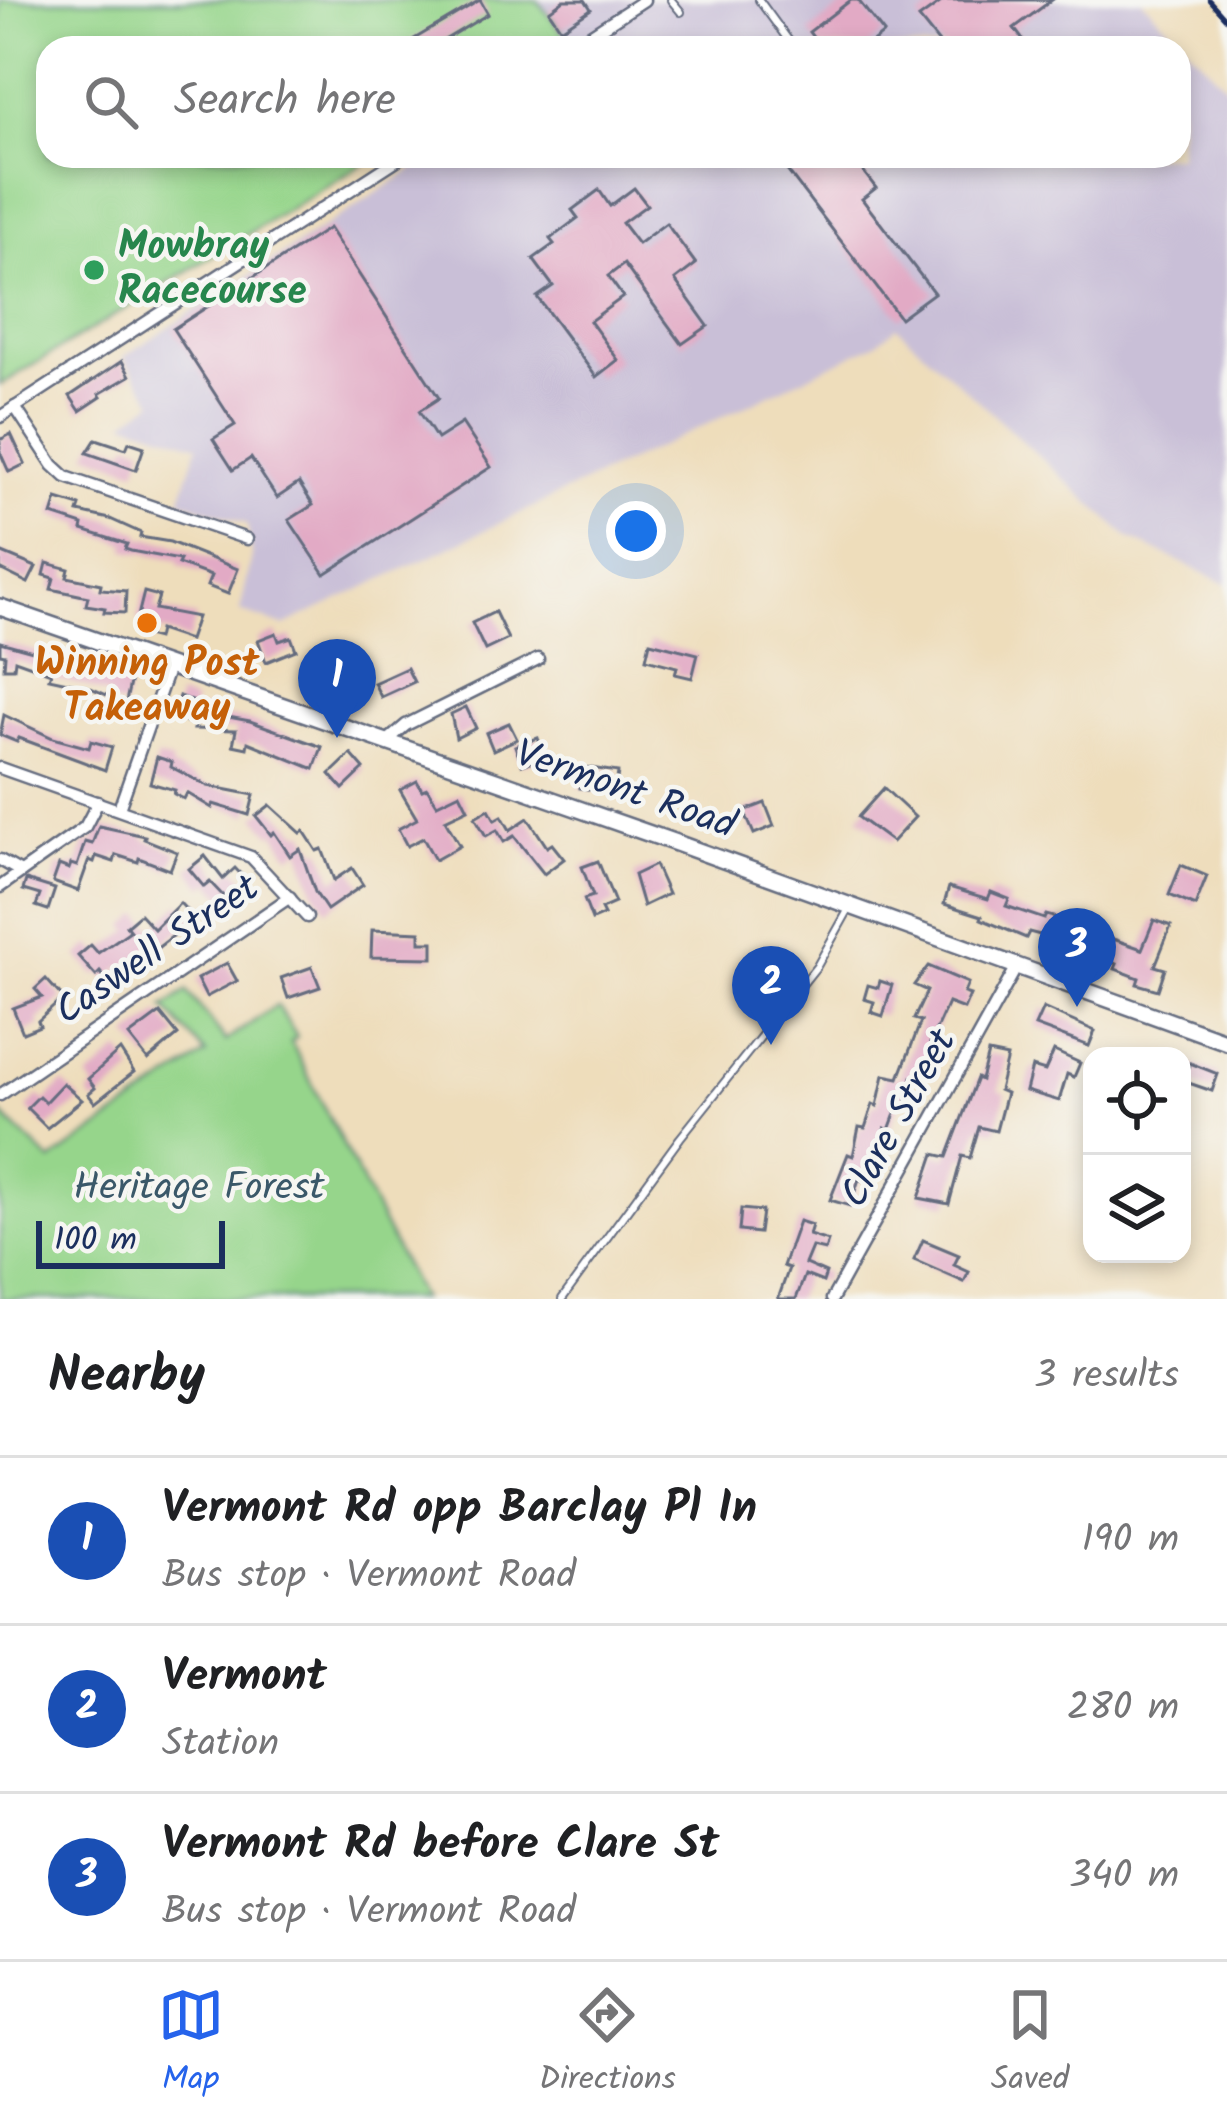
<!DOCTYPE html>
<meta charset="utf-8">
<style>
:root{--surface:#fff;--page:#f6f6f6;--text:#202124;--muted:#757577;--line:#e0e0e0;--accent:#2563eb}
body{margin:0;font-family:Kalam,sans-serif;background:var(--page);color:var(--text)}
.controls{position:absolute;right:36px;bottom:36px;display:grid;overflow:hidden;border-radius:24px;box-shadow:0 6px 18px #0003}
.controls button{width:108px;height:108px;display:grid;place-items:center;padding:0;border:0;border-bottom:3px solid var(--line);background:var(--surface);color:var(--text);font:60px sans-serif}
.scale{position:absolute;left:36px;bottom:30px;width:189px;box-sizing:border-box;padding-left:12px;border:6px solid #1b2f5e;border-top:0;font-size:33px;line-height:42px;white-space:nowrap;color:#1b2f5e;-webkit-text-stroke:9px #f6f6f2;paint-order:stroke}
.you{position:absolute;left:636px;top:531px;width:42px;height:42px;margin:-30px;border:9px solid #fff;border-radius:50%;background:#1a73e8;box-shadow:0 0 0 18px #1a73e833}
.badge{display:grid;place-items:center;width:78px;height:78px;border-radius:50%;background:var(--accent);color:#fff;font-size:39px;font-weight:700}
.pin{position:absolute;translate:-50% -99px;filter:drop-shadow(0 3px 6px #0008)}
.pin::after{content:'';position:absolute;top:63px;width:42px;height:36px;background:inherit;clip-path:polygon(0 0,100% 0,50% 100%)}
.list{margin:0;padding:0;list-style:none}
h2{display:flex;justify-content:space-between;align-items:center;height:156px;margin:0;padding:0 48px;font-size:51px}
h2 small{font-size:39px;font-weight:400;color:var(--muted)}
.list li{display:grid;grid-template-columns:78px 1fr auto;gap:36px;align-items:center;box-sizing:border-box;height:168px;padding:0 48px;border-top:3px solid var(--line)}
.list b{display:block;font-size:45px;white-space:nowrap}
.list p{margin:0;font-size:39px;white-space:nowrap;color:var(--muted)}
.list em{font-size:39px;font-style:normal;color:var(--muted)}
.icon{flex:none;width:66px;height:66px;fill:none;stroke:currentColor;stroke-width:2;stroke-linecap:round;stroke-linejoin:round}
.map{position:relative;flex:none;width:1227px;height:1299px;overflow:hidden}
.search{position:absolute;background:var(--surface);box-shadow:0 6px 18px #0003;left:36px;right:36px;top:36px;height:132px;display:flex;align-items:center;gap:30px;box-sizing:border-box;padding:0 42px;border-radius:36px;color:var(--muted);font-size:45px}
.sheet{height:660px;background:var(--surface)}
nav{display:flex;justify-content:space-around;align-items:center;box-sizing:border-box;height:168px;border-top:3px solid var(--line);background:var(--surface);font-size:33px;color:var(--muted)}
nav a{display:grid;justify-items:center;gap:6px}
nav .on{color:var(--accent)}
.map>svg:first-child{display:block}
.industrial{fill:#c9bfd7}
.green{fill:#96d58b;stroke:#588274;stroke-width:3}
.building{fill:#e2aac5}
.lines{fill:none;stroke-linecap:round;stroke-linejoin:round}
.lane-casing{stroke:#656c7f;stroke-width:10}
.street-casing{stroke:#656c7f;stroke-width:15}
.secondary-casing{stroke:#656c7f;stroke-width:20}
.lane{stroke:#fff;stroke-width:6}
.street{stroke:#fff;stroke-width:10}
.secondary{stroke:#fff;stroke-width:15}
.rail{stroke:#1b2f5e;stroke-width:4.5}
.leisure-dot{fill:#2e9e5b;stroke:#f6f6f2;stroke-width:4.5}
.food-dot{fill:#e8710a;stroke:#f6f6f2;stroke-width:4.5}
.labels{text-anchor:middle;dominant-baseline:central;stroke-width:9;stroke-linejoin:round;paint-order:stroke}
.leisure-label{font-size:39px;font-weight:bold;fill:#27864d;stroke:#f6f6f2;text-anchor:start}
.food-label{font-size:39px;font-weight:bold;fill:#c56008;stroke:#f6f6f2}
.street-label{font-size:39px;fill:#1b2f5e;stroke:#f6f6f2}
.park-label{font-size:39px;fill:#3a5869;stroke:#f6f6f2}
</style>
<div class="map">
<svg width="1227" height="1299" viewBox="0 0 1227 1299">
<rect width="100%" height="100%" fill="#f6f6f2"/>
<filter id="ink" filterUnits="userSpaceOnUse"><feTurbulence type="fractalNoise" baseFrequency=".00833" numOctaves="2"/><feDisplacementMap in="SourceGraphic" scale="24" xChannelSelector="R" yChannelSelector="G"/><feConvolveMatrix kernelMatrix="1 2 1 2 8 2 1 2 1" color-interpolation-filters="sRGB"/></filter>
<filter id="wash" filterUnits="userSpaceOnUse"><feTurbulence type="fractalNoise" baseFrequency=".004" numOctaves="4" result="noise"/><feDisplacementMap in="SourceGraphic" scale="48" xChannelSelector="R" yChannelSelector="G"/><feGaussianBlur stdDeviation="2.7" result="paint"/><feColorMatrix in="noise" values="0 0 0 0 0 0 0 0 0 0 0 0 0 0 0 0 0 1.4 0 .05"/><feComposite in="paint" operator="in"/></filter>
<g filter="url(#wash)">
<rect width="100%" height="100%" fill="#edb"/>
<!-- industrial -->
<path class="industrial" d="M537 0H1142L1227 87V584L1129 538 897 327 875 344 284 626 240 612 252 556 247 524 180 500 198 445 125 421 154 401 123 357 434 156H1179V48H579Z"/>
<!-- green -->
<g class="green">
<path d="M0 0H537L568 39 553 48H48V156H376L0 385Z"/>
<path d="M187 991 226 1041 277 1005 297 1037 291 1042 421 1299H0V1113L51 1161 206 1054 164 1007Z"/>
</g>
<g id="blocks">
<!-- building -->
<g class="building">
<path d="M480 0 488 14 431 48H399Z"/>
<path d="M564 0H585L591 9 561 29 549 11Z"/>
<path d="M851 0H858L884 33 865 48H821L809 32Z"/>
<path d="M944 0H1052L1014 28 1029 48H943L919 18Z"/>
<path d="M776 156H829L835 164 851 156 876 188 862 199 934 293 900 318Z"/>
<path d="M634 188 647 205 622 223 638 244 666 223 696 264 675 280 708 326 682 344 624 264 608 276 623 297 590 321 618 360 596 377 537 297 553 286 533 259 554 244 550 239 578 218 572 210 599 190 610 206Z"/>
<path d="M329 228 439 398 419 411 437 439 462 423 491 467 325 574 289 520 313 505 299 483 277 498 251 458 233 470 213 439 235 425 173 329Z"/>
<path d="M122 361 130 376 99 394 101 397 80 411 70 396Z"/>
<path d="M11 434 25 464 9 472 0 452V440Z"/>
<path d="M96 439 126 449 129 442 144 447 136 470 87 453Z"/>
<path d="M57 499 80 506 78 512 110 519 141 533 140 537 170 542 238 569 228 594 207 586 211 576 178 564 180 560 131 551 125 549 127 544 82 530 83 525 52 515Z"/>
<path d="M0 552 36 567 28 583 0 569Z"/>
<path d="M47 563 69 569 67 577 101 584 100 589 126 591 125 613 104 612 105 608 86 605 88 597 51 589 54 578 44 575Z"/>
<path d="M144 592 159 596 155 609 197 617 189 640 159 630 157 639 142 635 145 622 137 620Z"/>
<path d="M495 612 508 639 485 650 472 623Z"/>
<path d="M276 633 279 641 291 637 296 650 266 662 258 640Z"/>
<path d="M0 642 131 678 125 706 110 703 111 697 86 686 49 678 51 673 15 660 14 668H4L5 655 0 654Z"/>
<path d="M650 642 698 654 692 678 675 674 677 667 646 659Z"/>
<path d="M348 643 355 659 349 661 352 667 338 673 342 684 326 690 313 657Z"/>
<path d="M407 668 414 682 381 697 374 683Z"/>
<path d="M179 696 195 702 192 709 223 710V716L250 721 322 747 314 769 248 742 247 748 233 745 236 730 194 729 195 725 172 717Z"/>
<path d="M466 707 476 728 456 738 451 714Z"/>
<path d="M4 715 53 738 89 748 91 741 112 747 105 770 19 738 17 742 0 735Z"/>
<path d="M509 723 517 739 493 750 486 733Z"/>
<path d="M538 738 545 757 522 765 515 746Z"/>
<path d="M351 754 364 769 343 789 330 774Z"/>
<path d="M157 757 172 762 171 767 208 786 254 795 249 815 213 804 212 808 187 793 184 799 174 794 175 790 150 783Z"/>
<path d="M583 767 618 772 615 793 580 788Z"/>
<path d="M417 781 422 790 427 788 437 804 460 793 468 809 445 820 460 846 435 860 423 838 407 846 398 829 417 819 400 790Z"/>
<path d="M884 788 915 817 892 842 858 817Z"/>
<path d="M765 803 774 826 754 834 744 811Z"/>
<path d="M270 805 301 833 304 831 317 851 322 849 334 880 352 868 363 885 327 910 315 892 300 849 290 856 274 832 271 835 256 816Z"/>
<path d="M489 809 495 820 502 816 510 830 528 818 547 847 552 844 564 859 544 874 514 836 504 842 497 830 486 836 475 817Z"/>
<path d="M99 826 145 836 144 839 177 852 170 870 139 858 138 862 116 855 114 862 96 856 94 862 89 860 78 891 53 882 59 865 69 869 71 864 77 866 85 842 92 844Z"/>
<path d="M205 856 223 879 235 868 247 881 227 900 210 882 204 887 189 869Z"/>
<path d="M598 861 615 903 601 909 604 915 592 920 584 899 593 896 582 867Z"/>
<path d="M655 865 668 894 643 906 634 875Z"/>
<path d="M1181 865 1207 876 1195 906 1169 895Z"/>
<path d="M26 880 55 889 48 910 36 906 40 895 23 890Z"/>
<path d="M949 887 988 899 991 892 1009 899 1006 906 1044 919 1046 915 1072 922 1066 942 1029 932 1026 938 981 919 982 916 944 904Z"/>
<path d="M180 903 195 919 125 973 121 967 107 980 100 972 96 976 78 956 91 945 98 953 130 931 126 926 140 914 154 929Z"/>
<path d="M1154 920 1171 926 1155 966 1165 969 1158 990 1137 984 1139 978 1115 969 1117 964 1105 960 1113 939 1142 949Z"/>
<path d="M372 930 420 932V942H433V958L371 957Z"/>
<path d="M227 963 237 981 206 997 197 979Z"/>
<path d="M928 966 968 983 964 993 970 995 964 1009 948 1003 930 1043 938 1047 935 1056 930 1054 921 1080 912 1077 906 1104 899 1103 889 1130 885 1128 879 1155 874 1154 864 1181 859 1179 850 1206 830 1200 848 1154 853 1156 859 1127 865 1128 873 1104 877 1106 884 1075 899 1078 921 1021 914 1019 927 991 914 985Z"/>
<path d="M312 967 320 987 288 998 281 978Z"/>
<path d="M46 979 63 998 38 1021 40 1026 23 1033 13 1008 42 997 35 989Z"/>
<path d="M880 981 892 985 883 1016 871 1012 874 1002 864 999 868 985 878 988Z"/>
<path d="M1043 1008 1095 1031 1089 1046 1035 1026Z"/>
<path d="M160 1013 178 1035 148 1060 129 1036Z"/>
<path d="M120 1050 134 1072 95 1103 88 1094 95 1088 88 1079Z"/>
<path d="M1054 1051 1080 1063 1074 1077 1067 1074 1059 1101 1026 1091 1032 1067 1045 1071Z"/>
<path d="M988 1053 1007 1057 999 1090 1006 1093 996 1131 979 1127 970 1158 962 1156 949 1204 919 1198 934 1154 947 1157 977 1078 981 1080Z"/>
<path d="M1190 1063 1218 1074 1212 1091 1183 1081Z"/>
<path d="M63 1083 82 1100 47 1128 27 1108 39 1096 45 1102Z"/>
<path d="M741 1209 762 1211 759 1233 739 1231Z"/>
<path d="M799 1221 812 1225 809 1235 828 1241 825 1250 812 1247 805 1264 826 1273 823 1282 805 1275 796 1299H778L789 1268 783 1266Z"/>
<path d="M923 1240 959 1255 954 1265 969 1272 964 1282 914 1260Z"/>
</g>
</g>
</g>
<g filter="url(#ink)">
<use href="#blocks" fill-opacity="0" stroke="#656c7f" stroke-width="3"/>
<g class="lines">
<!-- lane casing -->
<g class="lane-casing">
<g id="lane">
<path d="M671 0 681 12"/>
<path d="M759 0 794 48"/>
<path d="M562 1299 680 1138 817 966 850 907"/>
</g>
</g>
<!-- street casing -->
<g class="street-casing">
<g id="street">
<path d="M570 48 644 0"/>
<path d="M15 407 53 465 66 477 247 539"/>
<path d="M0 417 403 156"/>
<path d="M386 742 406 725 538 659"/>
<path d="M0 768 251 857 307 917"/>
<path d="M119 809 169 667"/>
<path d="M0 860 21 872"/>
<path d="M0 887 85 827 98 802"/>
<path d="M0 1095 290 897"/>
<path d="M832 1299 1016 968"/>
</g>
</g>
<!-- secondary casing -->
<g class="secondary-casing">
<path id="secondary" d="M0 607 679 844 1227 1042"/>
</g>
<!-- lane -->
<use href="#lane" class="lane"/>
<!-- street -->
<use href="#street" class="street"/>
<!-- secondary -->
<use href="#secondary" class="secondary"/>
<!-- rail -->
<path class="rail" d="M1209 0 1227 20"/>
</g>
</g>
<!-- markers -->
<circle class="leisure-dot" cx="94" cy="270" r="12"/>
<circle class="food-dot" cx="147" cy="623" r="12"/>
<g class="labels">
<!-- leisure labels -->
<g class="leisure-label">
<text x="118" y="248">Mowbray<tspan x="118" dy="45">Racecourse</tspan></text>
</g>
<!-- food labels -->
<g class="food-label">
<text x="147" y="665">Winning Post<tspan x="147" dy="45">Takeaway</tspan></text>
</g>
<!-- street labels -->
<g class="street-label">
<text transform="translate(625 791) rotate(19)">Vermont Road</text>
<text transform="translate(158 951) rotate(-34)">Caswell Street</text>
<text transform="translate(900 1119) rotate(-61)">Clare Street</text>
</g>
<!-- park labels -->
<g class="park-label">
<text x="199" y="1189">Heritage Forest</text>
</g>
</g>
</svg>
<div class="controls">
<button><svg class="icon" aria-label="locate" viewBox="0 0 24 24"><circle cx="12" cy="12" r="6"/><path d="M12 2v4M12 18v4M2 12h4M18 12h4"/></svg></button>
<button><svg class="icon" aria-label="layers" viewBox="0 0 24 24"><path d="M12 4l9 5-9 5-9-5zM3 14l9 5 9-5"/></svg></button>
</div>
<div class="scale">100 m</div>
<div class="you"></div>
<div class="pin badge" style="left:337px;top:738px;background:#1a4fb4">1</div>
<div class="pin badge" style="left:771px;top:1045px;background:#1a4fb4">2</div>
<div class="pin badge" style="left:1077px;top:1007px;background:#1a4fb4">3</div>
<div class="search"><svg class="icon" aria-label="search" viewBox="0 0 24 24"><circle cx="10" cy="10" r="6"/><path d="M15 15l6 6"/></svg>Search here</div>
</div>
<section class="sheet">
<h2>Nearby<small>3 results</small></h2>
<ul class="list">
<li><span class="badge" style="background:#1a4fb4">1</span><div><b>Vermont Rd opp Barclay Pl In</b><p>Bus stop · Vermont Road</p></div><em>190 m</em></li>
<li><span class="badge" style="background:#1a4fb4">2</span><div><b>Vermont</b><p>Station</p></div><em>280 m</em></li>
<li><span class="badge" style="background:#1a4fb4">3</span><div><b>Vermont Rd before Clare St</b><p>Bus stop · Vermont Road</p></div><em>340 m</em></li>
</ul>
</section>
<nav>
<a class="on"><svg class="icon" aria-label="map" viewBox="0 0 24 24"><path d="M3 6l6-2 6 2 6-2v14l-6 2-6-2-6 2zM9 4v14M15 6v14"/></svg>Map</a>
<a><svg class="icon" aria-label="directions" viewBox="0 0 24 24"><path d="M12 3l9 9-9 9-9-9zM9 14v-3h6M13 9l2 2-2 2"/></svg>Directions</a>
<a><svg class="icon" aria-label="saved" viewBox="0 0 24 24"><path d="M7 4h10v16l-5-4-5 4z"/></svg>Saved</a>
</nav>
